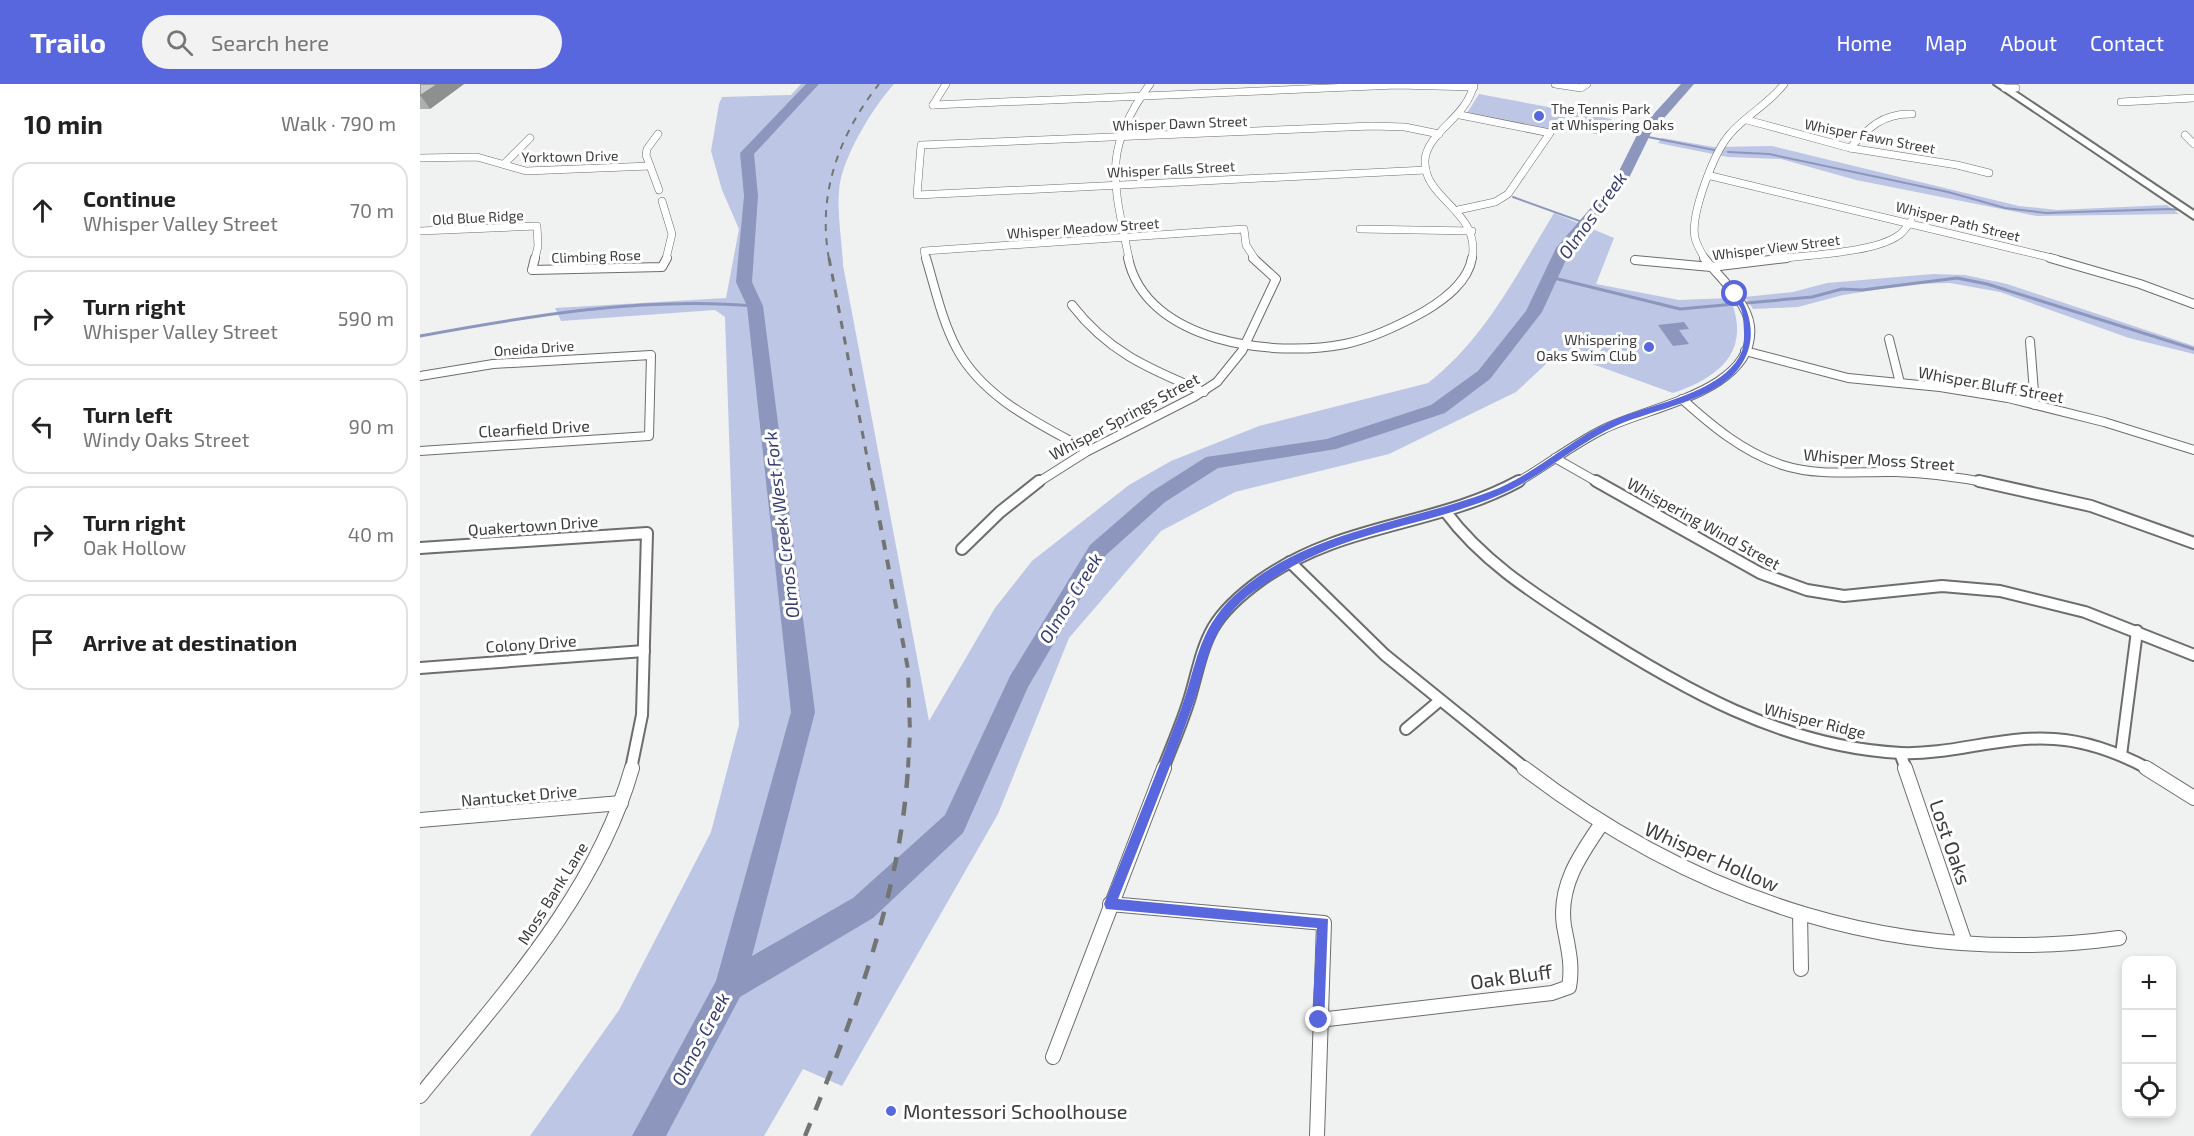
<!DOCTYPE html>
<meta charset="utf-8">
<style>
:root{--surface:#fff;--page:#f2f2f2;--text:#222;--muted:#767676;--line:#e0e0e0;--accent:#5967de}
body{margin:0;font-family:"Exo 2",sans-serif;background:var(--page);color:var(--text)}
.controls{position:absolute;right:18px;bottom:18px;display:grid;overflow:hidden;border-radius:12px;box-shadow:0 3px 9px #0003}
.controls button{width:54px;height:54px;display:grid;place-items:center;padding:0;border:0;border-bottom:2px solid var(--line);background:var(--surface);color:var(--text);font:30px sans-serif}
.stop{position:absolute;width:18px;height:18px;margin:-14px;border:4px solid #5967de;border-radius:50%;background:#fff}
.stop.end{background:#5967de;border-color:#fff;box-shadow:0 2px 6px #0008}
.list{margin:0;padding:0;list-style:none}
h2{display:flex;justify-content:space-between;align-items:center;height:78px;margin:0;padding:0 24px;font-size:26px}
h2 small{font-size:20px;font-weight:400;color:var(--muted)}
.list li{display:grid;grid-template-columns:39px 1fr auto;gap:18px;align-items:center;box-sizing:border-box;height:96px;margin:0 12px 12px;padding:0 12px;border:2px solid var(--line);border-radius:18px}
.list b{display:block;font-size:22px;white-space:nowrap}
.list p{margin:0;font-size:20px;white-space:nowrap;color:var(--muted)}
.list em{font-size:20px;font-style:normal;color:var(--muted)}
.icon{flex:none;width:33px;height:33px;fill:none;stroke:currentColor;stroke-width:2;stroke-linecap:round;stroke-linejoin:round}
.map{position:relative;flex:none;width:1774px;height:1052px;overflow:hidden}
header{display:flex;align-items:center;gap:36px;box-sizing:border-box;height:84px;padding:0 30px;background:var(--accent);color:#fff}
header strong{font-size:28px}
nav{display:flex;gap:33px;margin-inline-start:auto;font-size:21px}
.search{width:420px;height:54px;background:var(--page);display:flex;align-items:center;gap:15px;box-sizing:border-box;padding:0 21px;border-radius:33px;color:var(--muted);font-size:22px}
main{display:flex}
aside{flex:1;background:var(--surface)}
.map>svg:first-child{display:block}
.green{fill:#bec6e6}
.water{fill:#8d97bd}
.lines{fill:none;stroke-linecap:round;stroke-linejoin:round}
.stream-far1{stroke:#8d97bd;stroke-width:2}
.stream{stroke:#8d97bd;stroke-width:3}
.river{fill:#8d97bd;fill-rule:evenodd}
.street-far3-casing{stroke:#6b6e6c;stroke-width:8}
.street-far2-casing{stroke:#6b6e6c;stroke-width:10}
.street-far1-casing{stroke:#6b6e6c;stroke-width:14}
.street-casing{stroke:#6b6e6c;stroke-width:16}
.secondary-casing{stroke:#6b6e6c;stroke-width:4}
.street-far3{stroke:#fff;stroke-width:7}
.street-far2{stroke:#fff;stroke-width:8}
.street-far1{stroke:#fff;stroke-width:10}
.street{stroke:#fff;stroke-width:14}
.secondary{fill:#fff;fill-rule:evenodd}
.rail-far3{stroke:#737574;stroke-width:2;stroke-dasharray:7 7;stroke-linecap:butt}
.rail-far2{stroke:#737574;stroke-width:3;stroke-dasharray:8 8;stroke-linecap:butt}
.rail-far1{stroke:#737574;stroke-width:4;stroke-dasharray:10 10;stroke-linecap:butt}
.rail{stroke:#737574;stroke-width:4.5;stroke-dasharray:14 14;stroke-linecap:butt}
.wall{fill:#aeb0af}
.shaded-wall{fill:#8d908e}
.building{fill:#cacdcb;stroke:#8d908e;stroke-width:1.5}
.route{fill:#5967de}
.poi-dot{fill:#5967de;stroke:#fff;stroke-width:2}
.labels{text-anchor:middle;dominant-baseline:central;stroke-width:6;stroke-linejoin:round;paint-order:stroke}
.far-poi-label{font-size:14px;fill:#3b3c3b;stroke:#fff;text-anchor:start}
.far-street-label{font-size:14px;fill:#3b3c3b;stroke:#fff}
.street-label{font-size:16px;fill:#3b3c3b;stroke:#fff}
.water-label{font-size:18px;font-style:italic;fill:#353d70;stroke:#fff}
.near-street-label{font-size:20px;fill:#3b3c3b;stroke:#fff}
.near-poi-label{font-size:20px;fill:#3b3c3b;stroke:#fff;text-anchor:start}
</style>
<header>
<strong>Trailo</strong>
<div class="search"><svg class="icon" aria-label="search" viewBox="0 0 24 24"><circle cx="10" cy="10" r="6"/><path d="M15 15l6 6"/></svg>Search here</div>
<nav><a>Home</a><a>Map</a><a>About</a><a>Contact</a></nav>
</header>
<main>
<aside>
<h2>10 min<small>Walk · 790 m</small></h2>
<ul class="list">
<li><svg class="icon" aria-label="ahead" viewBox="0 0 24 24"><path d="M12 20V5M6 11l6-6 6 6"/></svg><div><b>Continue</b><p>Whisper Valley Street</p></div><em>70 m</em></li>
<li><svg class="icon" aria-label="right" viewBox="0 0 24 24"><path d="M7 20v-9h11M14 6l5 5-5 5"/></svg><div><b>Turn right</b><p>Whisper Valley Street</p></div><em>590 m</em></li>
<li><svg class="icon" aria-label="left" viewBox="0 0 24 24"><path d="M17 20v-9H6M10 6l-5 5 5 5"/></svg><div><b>Turn left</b><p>Windy Oaks Street</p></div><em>90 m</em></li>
<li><svg class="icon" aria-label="right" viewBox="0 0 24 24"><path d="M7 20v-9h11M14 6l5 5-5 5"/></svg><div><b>Turn right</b><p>Oak Hollow</p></div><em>40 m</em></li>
<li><svg class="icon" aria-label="arrive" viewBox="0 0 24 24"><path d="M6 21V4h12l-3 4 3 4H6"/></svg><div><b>Arrive at destination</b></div></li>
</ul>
</aside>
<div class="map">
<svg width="1774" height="1052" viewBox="0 0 1774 1052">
<rect width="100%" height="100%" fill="#eff2f0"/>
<!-- green -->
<g class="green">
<path d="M381 0H474C453 23 421 75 419 107 417 131 422 157 423 181L509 637 575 524 612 477 709 401 751 377 839 342 1008 299C1065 255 1097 190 1134 129L1194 154 1176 200 1259 216 1310 214C1332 267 1300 293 1253 309L1139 268 1096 308 969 370 815 408 741 447 649 554 578 730 422 1002 383 985 344 1052H110L199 926 291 748 319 641 305 233 295 226 141 237 135 224 306 214 319 145 302 106 291 67 299 20 302 13 371 11Z"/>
<path d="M1059 10 1192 35 1181 51 1140 43 1137 47 1047 29Z"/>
<path d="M1242 54 1294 63 1352 62 1599 122 1637 126 1747 121 1759 130 1617 132 1436 96 1361 75 1308 73 1238 59Z"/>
<path d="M1513 190 1545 191 1587 200 1774 262V270L1709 254 1580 208 1530 199 1491 200 1423 211 1378 223 1333 225 1325 213 1373 208 1407 199Z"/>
</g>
<!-- water -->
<path class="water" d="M1264 238 1269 245 1259 246 1269 260 1253 262 1238 241Z"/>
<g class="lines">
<!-- stream-far1 -->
<g class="stream-far1">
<path d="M1223 52 1294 66"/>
<path d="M1308 68 1349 70 1528 108 1585 124 1626 129 1749 125 1774 127"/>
<path d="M1093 113 1165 139"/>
</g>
<!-- stream -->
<g class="stream">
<path d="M1130 193 1260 225 1392 213 1422 205 1442 206 1537 194 1567 200 1774 265"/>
<path d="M0 252C109 232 224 212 335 222"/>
</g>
<!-- river -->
<path class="river" d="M386 0H399L334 70 338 112 332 198 343 222 395 628 332 872 433 814 525 731 590 592 670 461 731 408 786 373 907 355 1011 321 1058 287 1106 227 1136 164 1194 97 1220 45 1261 0H1274L1231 49 1207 98 1151 165 1122 228 1070 295 1025 329 916 365 798 384 745 418 686 471 608 603 543 749 453 834 320 913 246 1052H212L296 897 371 628 327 222 316 198 324 112 320 69Z"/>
<!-- street-far3 casing -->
<g class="street-far3-casing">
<g id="street-far3">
<path d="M1135 0 1161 4 1167 0"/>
<path d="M1585 4H1596"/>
<path d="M1701 18 1774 14"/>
<path d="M513 21 977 1 1054 3"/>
<path d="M513 21 526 0"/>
<path d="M1327 36 1430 64 1537 81 1569 89"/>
<path d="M238 50 227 65 226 71 239 106"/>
<path d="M1765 51 1774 60"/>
<path d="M1430 64C1448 44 1463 29 1492 30"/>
<path d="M0 74 57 73 106 87 230 82"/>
<path d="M84 80 110 54"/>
<path d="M1006 86 497 111 501 61 952 42 985 43 1019 50"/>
<path d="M1291 92 1636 175"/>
<path d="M242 117 252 150 246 175"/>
<path d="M1038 126 1075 118 1088 110 1130 49 1040 31"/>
<path d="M940 145 1052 147"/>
<path d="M0 147 117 142 118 162 115 175"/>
<path d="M506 175 504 167 824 145 826 161 835 175"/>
<path d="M709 175C694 100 681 66 730 0"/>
<path d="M1052 175C1061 126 1003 116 1005 76 1007 48 1047 34 1054 0"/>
<path d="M1285 175C1282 170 1277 161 1275 154 1270 131 1294 68 1310 50 1326 31 1349 20 1364 0"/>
<path d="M1355 175C1386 171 1455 169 1479 151 1484 148 1487 142 1491 137"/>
</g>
</g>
<!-- street-far2 casing -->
<g class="street-far2-casing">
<g id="street-far2">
<path d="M115 174 112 186 242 183 247 174"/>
<path d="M506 174C515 204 522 237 537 265 564 315 620 340 667 366"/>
<path d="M708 174C726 259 854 274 925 260 954 254 980 241 1005 227 1025 215 1048 198 1052 174"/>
<path d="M1630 174 1720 200 1774 220"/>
<path d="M1215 176 1291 183 1367 174"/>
<path d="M652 221C689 269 730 285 784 308"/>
<path d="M1469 255 1480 299"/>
<path d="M1610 257 1615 321"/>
<path d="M1325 267 1428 294 1520 303 1588 314 1684 338 1774 366"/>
<path d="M0 292 73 280 231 271 229 352 0 367"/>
<path d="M1262 315C1292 342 1323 368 1362 381 1399 393 1438 387 1476 388 1507 389 1538 393 1568 399"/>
<path d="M1135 374 1179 399"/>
<path d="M617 399 666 368 774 313 797 298 822 267 856 195 833 174"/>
<path d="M1096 399C1126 382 1152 361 1182 346 1225 323 1337 308 1330 242 1327 217 1299 193 1284 174"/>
</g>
</g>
<!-- street-far1 casing -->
<g class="street-far1-casing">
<g id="street-far1">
<path d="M1176 397 1340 489 1387 506 1424 512 1522 502 1580 507 1665 528 1774 571"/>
<path d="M1559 397 1671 422 1774 459"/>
<path d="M1025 427C1062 477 1113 509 1164 542 1261 604 1363 663 1481 669 1532 671 1583 651 1634 655 1668 657 1699 669 1729 685"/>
<path d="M0 464 227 449 222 631 211 685"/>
<path d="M542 465 580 428 619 397"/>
<path d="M870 478 965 571 1106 685"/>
<path d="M0 584 224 567"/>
<path d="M986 645 1018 618"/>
<path d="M1480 669 1486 685"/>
<path d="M1701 671 1717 547"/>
<path d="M743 685C752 661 763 637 770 613 777 590 781 565 793 544 804 525 823 509 841 496 923 438 1015 443 1099 397"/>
</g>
</g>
<!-- street casing -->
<g class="street-casing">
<g id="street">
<path d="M1104 684C1278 817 1479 884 1699 854"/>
<path d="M1485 684 1545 859"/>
<path d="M1726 684 1774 714"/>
<path d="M0 736 201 719"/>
<path d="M690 820 904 839 897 1052"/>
<path d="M1380 829 1381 885"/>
<path d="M899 936 1132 909 1149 903C1153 882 1148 863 1144 842 1138 802 1160 771 1182 739"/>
<path d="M633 973 744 684"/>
<path d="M0 1012C81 912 176 811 212 684"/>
</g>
</g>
<!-- secondary casing -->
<g class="secondary-casing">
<path id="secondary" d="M1574 0H1584L1774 127V135Z"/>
</g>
<!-- street-far3 -->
<use href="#street-far3" class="street-far3"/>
<!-- street-far2 -->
<use href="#street-far2" class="street-far2"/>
<!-- street-far1 -->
<use href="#street-far1" class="street-far1"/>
<!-- street -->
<use href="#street" class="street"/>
<!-- secondary -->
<use href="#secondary" class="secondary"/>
<!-- rail-far3 -->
<path class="rail-far3" d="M409 175C397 110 419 51 459 0"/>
<!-- rail-far2 -->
<path class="rail-far2" d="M409 174 452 399"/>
<!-- rail-far1 -->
<path class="rail-far1" d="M452 397 488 585 490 648 488 685"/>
<!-- rail -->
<path class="rail" d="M385 1052C433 934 480 813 488 684"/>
</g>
<!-- wall -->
<path class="wall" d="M0 0H44L10 25H0Z"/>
<!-- shaded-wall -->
<path class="shaded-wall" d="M18 0H44L10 25 1 12Z"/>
<!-- building -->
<path class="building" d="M0 0H18L0 12Z"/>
<!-- route -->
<path class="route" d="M1312 208H1317C1333 231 1337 260 1319 284 1294 317 1234 325 1198 341 1155 360 1121 394 1077 412 998 445 922 446 848 498 839 504 829 510 821 518 787 550 787 584 771 626 748 689 723 752 698 815L908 835 904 941H894L892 936 897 844 686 825 684 820C710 755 736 691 761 625 777 581 777 547 814 512 884 447 983 440 1069 408 1113 392 1148 357 1191 337 1224 323 1260 317 1291 299 1304 292 1320 278 1323 263 1325 255 1324 232 1321 225 1318 219 1313 214 1312 208Z"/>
<!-- markers -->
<g class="poi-dot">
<circle cx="1119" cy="32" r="6"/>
<circle cx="1229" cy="263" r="6"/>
<circle cx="471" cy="1027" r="6"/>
</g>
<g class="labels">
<!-- far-poi labels -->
<g class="far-poi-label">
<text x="1131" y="24">The Tennis Park<tspan x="1131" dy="16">at Whispering Oaks</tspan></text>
<text x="1217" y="255" text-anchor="end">Whispering<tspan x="1217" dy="16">Oaks Swim Club</tspan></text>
</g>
<!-- far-street labels -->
<g class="far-street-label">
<text transform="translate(760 39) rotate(-2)">Whisper Dawn Street</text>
<text transform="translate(1450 52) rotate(11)">Whisper Fawn Street</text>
<text transform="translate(150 72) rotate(-1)">Yorktown Drive</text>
<text transform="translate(751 85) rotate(-3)">Whisper Falls Street</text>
<text transform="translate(58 133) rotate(-3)">Old Blue Ridge</text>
<text transform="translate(1538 137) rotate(14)">Whisper Path Street</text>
<text transform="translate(663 144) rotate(-4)">Whisper Meadow Street</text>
<text transform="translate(1356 163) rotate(-7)">Whisper View Street</text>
<text transform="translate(176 172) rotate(-2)">Climbing Rose</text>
<text transform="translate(114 264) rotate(-4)">Oneida Drive</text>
</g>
<!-- street labels -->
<g class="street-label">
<text transform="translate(1571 300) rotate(10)">Whisper Bluff Street</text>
<text transform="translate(704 332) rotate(-28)">Whisper Springs Street</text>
<text transform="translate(114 344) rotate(-3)">Clearfield Drive</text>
<text transform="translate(1459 375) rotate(4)">Whisper Moss Street</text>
<text transform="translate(1284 439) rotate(29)">Whispering Wind Street</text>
<text transform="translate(113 441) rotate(-4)">Quakertown Drive</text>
<text transform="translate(111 559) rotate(-4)">Colony Drive</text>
<text transform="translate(1395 636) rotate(14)">Whisper Ridge</text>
<text transform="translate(99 711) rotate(-5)">Nantucket Drive</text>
<text transform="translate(132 809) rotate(-58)">Moss Bank Lane</text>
</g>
<!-- water labels -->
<g class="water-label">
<text transform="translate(1172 131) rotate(-54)">Olmos Creek</text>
<text transform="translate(361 441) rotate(-97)">Olmos Creek West Fork</text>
<text transform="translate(650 514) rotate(-58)">Olmos Creek</text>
<text transform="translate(280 955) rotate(-62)">Olmos Creek</text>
</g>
<!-- near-street labels -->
<g class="near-street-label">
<text transform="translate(1531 758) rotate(71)">Lost Oaks</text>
<text transform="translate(1292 772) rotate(24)">Whisper Hollow</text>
<text transform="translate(1091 892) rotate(-8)">Oak Bluff</text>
</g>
<!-- near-poi labels -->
<g class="near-poi-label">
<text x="483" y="1027">Montessori Schoolhouse</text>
</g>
</g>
</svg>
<div class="controls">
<button>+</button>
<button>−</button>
<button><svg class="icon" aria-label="locate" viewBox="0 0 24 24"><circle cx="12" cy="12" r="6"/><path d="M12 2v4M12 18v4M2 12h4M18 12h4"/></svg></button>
</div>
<div class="stop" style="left:1315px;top:210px"></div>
<div class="stop end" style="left:899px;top:936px"></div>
</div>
</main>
